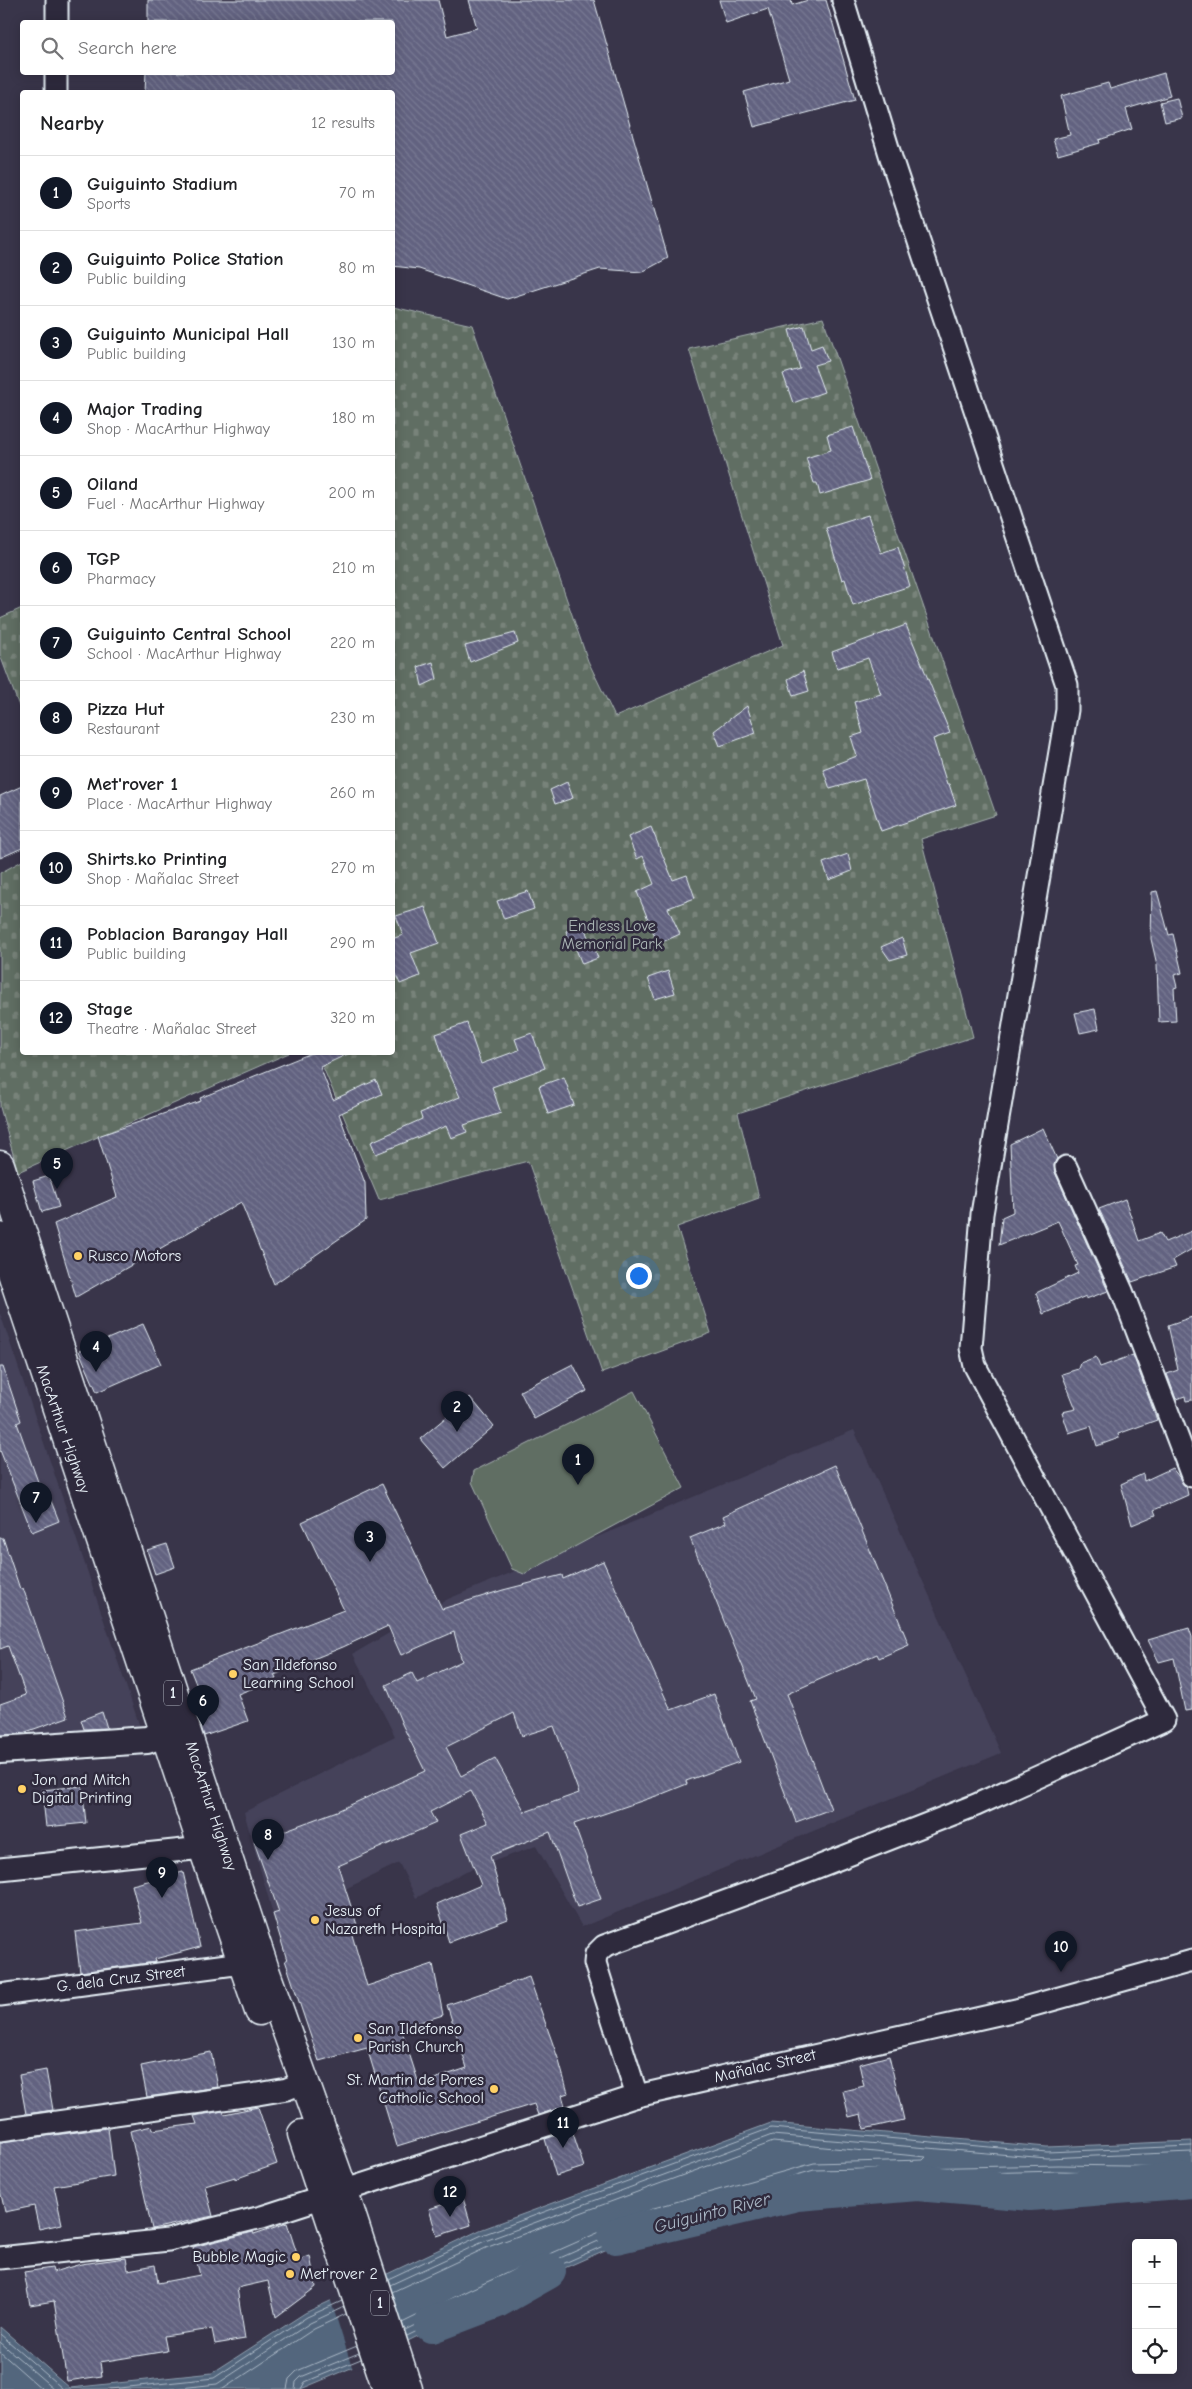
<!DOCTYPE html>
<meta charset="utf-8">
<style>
:root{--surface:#fff;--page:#f6f6f6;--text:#202124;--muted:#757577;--line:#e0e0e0;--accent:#111827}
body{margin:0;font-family:"Comic Neue",sans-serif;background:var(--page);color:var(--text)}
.controls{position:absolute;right:15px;bottom:15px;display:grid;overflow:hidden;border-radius:5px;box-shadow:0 2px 12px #0003}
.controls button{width:45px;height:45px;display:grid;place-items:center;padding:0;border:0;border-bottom:1px solid var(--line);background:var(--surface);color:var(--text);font:25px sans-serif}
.you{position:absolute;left:638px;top:1275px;width:18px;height:18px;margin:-12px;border:4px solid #fff;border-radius:50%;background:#1a73e8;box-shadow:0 0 0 8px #1a73e833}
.badge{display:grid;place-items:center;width:32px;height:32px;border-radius:50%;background:var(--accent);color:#fff;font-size:16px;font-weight:700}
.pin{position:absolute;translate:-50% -41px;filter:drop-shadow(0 1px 2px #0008)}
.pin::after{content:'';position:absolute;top:26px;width:18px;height:15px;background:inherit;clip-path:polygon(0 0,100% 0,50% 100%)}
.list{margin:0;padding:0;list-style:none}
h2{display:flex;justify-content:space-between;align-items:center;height:65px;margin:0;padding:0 20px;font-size:21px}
h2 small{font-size:16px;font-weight:400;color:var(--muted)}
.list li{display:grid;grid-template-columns:32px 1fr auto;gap:15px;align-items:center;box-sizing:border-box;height:75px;padding:0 20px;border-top:1px solid var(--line)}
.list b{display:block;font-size:19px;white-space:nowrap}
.list p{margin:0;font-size:16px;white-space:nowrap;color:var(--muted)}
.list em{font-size:16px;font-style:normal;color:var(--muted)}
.icon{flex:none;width:28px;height:28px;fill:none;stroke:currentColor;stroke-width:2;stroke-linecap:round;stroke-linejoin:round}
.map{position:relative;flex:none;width:1192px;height:2389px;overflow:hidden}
.search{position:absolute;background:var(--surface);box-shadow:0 2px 12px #0003;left:20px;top:20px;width:375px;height:55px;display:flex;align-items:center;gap:12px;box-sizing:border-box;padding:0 18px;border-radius:5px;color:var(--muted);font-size:19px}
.panel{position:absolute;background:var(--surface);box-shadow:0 2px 12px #0003;left:20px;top:90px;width:375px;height:965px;border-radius:5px}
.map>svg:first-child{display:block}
.built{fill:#45425a}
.cemetery{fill:url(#cemetery-stones);stroke:#a4b0ae}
.park{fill:#616e63;stroke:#a4b0ae}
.water{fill:#52667d;stroke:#8e9eae}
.pier{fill:#39354a}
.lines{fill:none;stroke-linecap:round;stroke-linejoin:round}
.shore{stroke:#acb9c7;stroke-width:1}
.river{stroke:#52667d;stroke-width:36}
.building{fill:url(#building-back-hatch);stroke:#e8f1f8;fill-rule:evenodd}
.minor-casing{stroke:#e8f1f8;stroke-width:25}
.tertiary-casing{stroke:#e8f1f8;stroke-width:30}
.trunk-casing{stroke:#e8f1f8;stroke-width:31}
.minor{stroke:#2f2a3d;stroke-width:21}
.tertiary{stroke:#2f2a3d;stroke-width:26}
.trunk{stroke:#2f2a3d;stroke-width:28}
.poi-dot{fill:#ffd166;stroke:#2f2a3d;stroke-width:2}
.labels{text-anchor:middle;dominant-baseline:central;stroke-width:5;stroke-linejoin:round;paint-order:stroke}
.shield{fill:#2f2a3d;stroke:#b0b5c0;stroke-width:1}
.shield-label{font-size:15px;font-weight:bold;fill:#e8f1f8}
.park-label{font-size:16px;fill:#abb6b5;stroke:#2f2a3d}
.poi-label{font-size:16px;fill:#e8f1f8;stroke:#2f2a3d;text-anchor:start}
.street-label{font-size:16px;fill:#e8f1f8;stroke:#2f2a3d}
.water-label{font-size:18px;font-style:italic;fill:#acb9c7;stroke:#2f2a3d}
</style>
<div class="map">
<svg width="1192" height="2389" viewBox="0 0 1192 2389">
<defs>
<pattern id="cemetery-stones" width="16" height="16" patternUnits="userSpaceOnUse" patternTransform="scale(1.25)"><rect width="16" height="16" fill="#616e63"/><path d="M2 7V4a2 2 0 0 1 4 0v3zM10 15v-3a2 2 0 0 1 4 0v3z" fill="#78837a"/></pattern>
<pattern id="building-back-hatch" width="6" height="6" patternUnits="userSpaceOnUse" patternTransform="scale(1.25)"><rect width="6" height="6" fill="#626280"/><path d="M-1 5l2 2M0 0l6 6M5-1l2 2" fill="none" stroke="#787993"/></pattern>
</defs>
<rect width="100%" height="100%" fill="#39354a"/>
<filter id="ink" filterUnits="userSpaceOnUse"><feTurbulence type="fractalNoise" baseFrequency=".02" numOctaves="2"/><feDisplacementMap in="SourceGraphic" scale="10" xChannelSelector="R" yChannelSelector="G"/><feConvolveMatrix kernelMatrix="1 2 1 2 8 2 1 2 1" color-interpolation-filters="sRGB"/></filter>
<g filter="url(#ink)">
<!-- built -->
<g class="built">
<path d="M0 1313 142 1733 0 1750Z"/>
<path d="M854 1430 1001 1753 582 1927 536 1846 466 1871 416 1898 399 1863 345 1889 273 1914 244 1812 395 1736 353 1654 448 1599Z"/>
</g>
<!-- cemetery -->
<g class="cemetery">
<path d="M393 307 472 325 588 661 615 717 783 645 689 349 823 318 996 815 921 839 973 1037 738 1113 759 1198 677 1227 711 1333 602 1373 528 1161 379 1200 317 1053 392 1052Z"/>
<path d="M22 608V714L0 655V618Z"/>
<path d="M22 861V1052L289 1053 18 1172 0 1107V873Z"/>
</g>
<!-- park -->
<path class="park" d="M634 1391 684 1488 524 1574 512 1569 472 1482 474 1471Z"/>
<!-- water -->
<path class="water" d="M771 2123 1047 2147 1192 2141V2178L1059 2176 817 2181 659 2226 479 2306 363 2363 301 2389H0V2327L70 2388 212 2373 305 2313 480 2230Z"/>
<!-- pier -->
<path class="pier" d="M379 2275 402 2347 353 2370 330 2298Z"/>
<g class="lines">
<!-- shore -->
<g class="shore">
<path d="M388 2279 482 2235 771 2128 1047 2152 1192 2146"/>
<path d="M390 2285 485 2241 772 2135 1047 2158 1192 2152"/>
<path d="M392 2292 488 2247 773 2142 926 2157 923 2160 814 2163 654 2208 471 2289 402 2323"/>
<path d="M405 2330 474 2296 655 2216 814 2170 1059 2165 1192 2167"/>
<path d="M0 2334 63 2389"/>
<path d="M407 2336 477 2302 657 2222 816 2177 1059 2171 1192 2174"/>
<path d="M0 2342 54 2389"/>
<path d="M0 2352 42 2389"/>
<path d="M110 2389 214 2378 307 2317 342 2301"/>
<path d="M171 2389 217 2384 310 2323 344 2307"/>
<path d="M223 2389 314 2329 346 2314"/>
<path d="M287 2389 289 2379 297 2371 357 2346"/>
<path d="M295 2389 296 2382 301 2377 359 2353"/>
<path d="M301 2389 305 2382 361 2359"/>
</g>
<!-- river -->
<g class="river">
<path d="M616 2236 797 2193 917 2183 1030 2193 1192 2180"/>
<path d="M432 2325 495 2301 548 2271"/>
</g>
</g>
<!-- building -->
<g class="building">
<path d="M148 0H438L447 36 477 28 469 0H594L668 258 642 272 600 269 507 299 419 269 392 266V92H145L146 72H392V22H148Z"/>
<path d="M719 0H791L792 5 808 0H826L855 100 754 127 744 92 789 79 768 9 726 23Z"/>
<path d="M1164 73 1170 96 1126 109 1132 129 1099 140 1100 143 1058 155 1053 139 1070 135 1061 96 1108 83 1110 89Z"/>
<path d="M1177 98 1182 118 1165 122 1160 102Z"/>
<path d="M804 326 811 349 822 345 828 361 814 365 824 392 793 403 783 374 800 369 789 330Z"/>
<path d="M853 427 870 480 820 495 817 483H814L806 458 831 450 827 435Z"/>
<path d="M868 515 881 553 898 547 910 586 853 605 845 579 842 580 826 528Z"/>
<path d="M906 625 950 733 933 739 947 784H949L956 805 881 831 864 779 830 789 823 769 857 756 851 737 863 733 854 702 881 694 868 658 837 668 832 652Z"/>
<path d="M515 633 518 643 470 662 465 646Z"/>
<path d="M433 662 437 679 422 686 418 667Z"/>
<path d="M803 671 809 691 793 696 788 679Z"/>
<path d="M747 706 756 733 720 746 714 731Z"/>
<path d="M567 782 573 798 555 804 550 790Z"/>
<path d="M22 786V848L0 858V796Z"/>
<path d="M651 827 673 880 687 875 695 898 668 908 680 934 658 944 637 892 654 884 643 856 637 859 628 837Z"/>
<path d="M848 854 852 871 829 880 823 863Z"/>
<path d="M528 891 534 909 504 919 497 901Z"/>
<path d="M1157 891 1169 935 1173 934 1182 973 1174 975 1177 987 1174 988 1176 1021 1159 1022 1157 965 1151 939 1152 892Z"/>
<path d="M425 907 439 943 411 953 420 976 400 984 392 965V939L403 935 396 916Z"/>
<path d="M584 925 589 941 571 947 566 931Z"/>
<path d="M902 938 907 955 890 960 881 947Z"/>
<path d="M592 941 598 958 582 964 575 947Z"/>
<path d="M668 971 675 993 655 999 648 978Z"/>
<path d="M1095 1009 1099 1029 1080 1033 1075 1013Z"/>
<path d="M467 1023 481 1064 519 1050 515 1039 532 1033 545 1068 492 1087 501 1113 464 1125 467 1132 451 1138 446 1126 376 1154 371 1142 422 1119 420 1113 460 1097 445 1063 436 1034Z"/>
<path d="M314 1052H352L320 1067 333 1100 376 1080 382 1094 339 1114 365 1183 366 1220 274 1284 241 1202 76 1297 54 1224 117 1197 98 1136 201 1101 200 1098Z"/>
<path d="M564 1077 574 1105 548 1114 539 1086Z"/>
<path d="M1043 1128 1057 1159 1054 1165 1055 1172 1108 1291 1086 1299V1296L1043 1314 1036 1293 1078 1273 1075 1266 1078 1265 1058 1221 999 1245 1002 1217 1013 1212 1010 1144Z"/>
<path d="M49 1176 59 1207 42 1212 33 1181Z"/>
<path d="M1125 1199 1139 1241 1160 1233 1165 1242 1192 1231V1249L1173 1260 1176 1267 1132 1282 1099 1209Z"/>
<path d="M1192 1317V1400L1186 1401 1185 1396 1176 1399 1167 1374 1178 1370 1168 1325Z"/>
<path d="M143 1324 161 1364 97 1392 79 1351Z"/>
<path d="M1133 1355 1157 1420 1118 1434 1119 1438 1097 1446 1091 1426 1069 1433 1062 1412 1076 1409 1062 1374 1078 1369 1080 1363 1096 1357 1100 1367Z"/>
<path d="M573 1364 587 1391 534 1419 520 1391Z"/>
<path d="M0 1367H3L21 1421 17 1423 42 1493 47 1491 59 1521 32 1532 0 1450Z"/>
<path d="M470 1397 494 1426 445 1468 420 1439Z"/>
<path d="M835 1465 909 1645 879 1658 877 1654 787 1694 831 1809 796 1822 750 1701 756 1699 690 1538 726 1523 723 1516Z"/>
<path d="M1172 1468 1186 1486 1188 1495 1154 1510 1156 1515 1132 1525 1121 1484 1143 1474 1144 1481Z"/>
<path d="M382 1484 442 1609 503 1590 562 1575 563 1579 603 1561 671 1710 714 1694 739 1762 686 1781 687 1784 662 1794 574 1824 601 1899 577 1907 550 1832 490 1856 508 1919 449 1942 437 1904 481 1885 461 1834 488 1823 471 1791 430 1812 436 1823 338 1866 357 1925 350 1928 367 1986 433 1964 443 2015 401 2028 419 2084 467 2068 447 2005 529 1977 559 2061 568 2093 562 2095 565 2106 538 2115 534 2104 397 2146 367 2048 319 2061 285 1960H287L273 1914 279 1912 254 1842 337 1811 425 1771 402 1724 386 1685 412 1673 417 1683 462 1661 454 1632 401 1655 388 1626 343 1647 274 1675 276 1679 238 1694 248 1721 204 1736 197 1714 207 1711 190 1669 344 1610 302 1522ZM514 1713 522 1736 554 1726 579 1793 525 1812 495 1758 461 1776 446 1747Z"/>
<path d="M0 1538H3L20 1589 23 1588 68 1717 20 1734 0 1735V1704L26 1695 8 1646 0 1649Z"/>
<path d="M167 1544 175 1567 155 1574 147 1550Z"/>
<path d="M1189 1628 1192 1637V1710L1185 1711 1174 1658 1159 1662 1148 1640Z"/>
<path d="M102 1712 107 1728 84 1729 81 1720Z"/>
<path d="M82 1786 86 1823 46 1827 42 1790Z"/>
<path d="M183 1872 200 1947 155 1959 156 1962 80 1972 75 1932 142 1923 132 1885Z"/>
<path d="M211 2052 218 2087 147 2097 141 2066Z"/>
<path d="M889 2056 904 2120 864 2129 861 2114 849 2117 843 2091 864 2086 859 2064Z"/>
<path d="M46 2070 53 2110 26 2114 19 2075Z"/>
<path d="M258 2107 277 2164 235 2179V2177L205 2186 213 2216 152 2229 130 2131 152 2126 153 2130 197 2124 194 2116 223 2111 224 2114Z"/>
<path d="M108 2128 114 2176 54 2186 62 2224 39 2229 34 2206 5 2212 0 2190V2142Z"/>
<path d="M572 2130 584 2167 556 2176 545 2139Z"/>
<path d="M463 2198 471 2225 437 2236 429 2209Z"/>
<path d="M287 2223 299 2260 310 2256 316 2287 276 2317 268 2281 237 2288 245 2339 215 2344 212 2329 164 2336 167 2351 100 2362 102 2376 67 2381 54 2301 30 2305 24 2272 52 2268 53 2272 81 2264 126 2258 128 2270 155 2265 158 2283 200 2275 193 2247 253 2232 254 2234Z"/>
</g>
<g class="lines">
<!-- minor casing -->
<g class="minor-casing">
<g id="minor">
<path d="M57 22V0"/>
<path d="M56 92V72"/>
<path d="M1066 1167 1122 1291 1192 1476"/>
<path d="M0 1869 203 1848 218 1843"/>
<path d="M0 1995 242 1963"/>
<path d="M637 2096 595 1963 596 1954 604 1946 792 1877 976 1805 1164 1720 975 1366 971 1348 982 1214 1067 710V685L892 161 843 0"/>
<path d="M0 2130 258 2094 287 2089 304 2082"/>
<path d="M0 2258 168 2240 262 2217 637 2096 1016 2010 1192 1961"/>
</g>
</g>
<!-- tertiary casing -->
<g class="tertiary-casing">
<path id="tertiary" d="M0 1750 147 1740 184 1727"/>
</g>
<!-- trunk casing -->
<g class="trunk-casing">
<g id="trunk">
<path d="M0 1165 266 1973 344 2192 408 2389"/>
<path d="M0 1237 203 1848 259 2011"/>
<path d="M302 2134 387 2389"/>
</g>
</g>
<!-- minor -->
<use href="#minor" class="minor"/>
<!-- tertiary -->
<use href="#tertiary" class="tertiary"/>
<!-- trunk -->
<use href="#trunk" class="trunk"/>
</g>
</g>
<!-- markers -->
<g class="poi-dot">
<circle cx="78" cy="1256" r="5"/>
<circle cx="233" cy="1674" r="5"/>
<circle cx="22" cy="1789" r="5"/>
<circle cx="315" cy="1920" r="5"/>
<circle cx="358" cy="2038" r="5"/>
<circle cx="494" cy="2089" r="5"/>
<circle cx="296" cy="2257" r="5"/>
<circle cx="290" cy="2274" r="5"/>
</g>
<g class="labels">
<!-- shield labels -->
<g class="shield">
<rect x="164" y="1680.5" width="18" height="25" rx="4"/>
<rect x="371" y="2290.5" width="18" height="25" rx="4"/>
</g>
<g class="shield-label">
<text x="173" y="1693">1</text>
<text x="380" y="2303">1</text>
</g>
<!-- park labels -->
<g class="park-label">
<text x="612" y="926">Endless Love<tspan x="612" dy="18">Memorial Park</tspan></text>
</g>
<!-- poi labels -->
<g class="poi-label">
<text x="88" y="1256">Rusco Motors</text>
<text x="243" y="1665">San Ildefonso<tspan x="243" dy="18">Learning School</tspan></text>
<text x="32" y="1780">Jon and Mitch<tspan x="32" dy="18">Digital Printing</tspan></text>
<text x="325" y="1911">Jesus of<tspan x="325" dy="18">Nazareth Hospital</tspan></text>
<text x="368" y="2029">San Ildefonso<tspan x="368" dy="18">Parish Church</tspan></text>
<text x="484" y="2080" text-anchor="end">St. Martin de Porres<tspan x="484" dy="18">Catholic School</tspan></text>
<text x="286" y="2257" text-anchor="end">Bubble Magic</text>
<text x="300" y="2274">Met'rover 2</text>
</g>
<!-- street labels -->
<g class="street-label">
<text transform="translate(63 1429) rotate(71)">MacArthur Highway</text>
<text transform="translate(211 1806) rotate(72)">MacArthur Highway</text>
<text transform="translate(121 1979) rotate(-7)">G. dela Cruz Street</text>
<text transform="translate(765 2066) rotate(-13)">Mañalac Street</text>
</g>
<!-- water labels -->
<g class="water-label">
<text transform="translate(712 2213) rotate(-14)">Guiguinto River</text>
</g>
</g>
</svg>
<div class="controls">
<button>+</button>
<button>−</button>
<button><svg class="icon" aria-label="locate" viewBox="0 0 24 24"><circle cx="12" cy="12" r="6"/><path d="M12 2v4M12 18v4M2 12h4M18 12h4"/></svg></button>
</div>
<div class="you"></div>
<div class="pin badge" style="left:578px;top:1485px">1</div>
<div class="pin badge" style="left:457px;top:1432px">2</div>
<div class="pin badge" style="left:370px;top:1562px">3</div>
<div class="pin badge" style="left:96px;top:1372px">4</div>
<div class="pin badge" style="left:57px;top:1189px">5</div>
<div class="pin badge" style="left:203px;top:1726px">6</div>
<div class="pin badge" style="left:36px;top:1523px">7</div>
<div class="pin badge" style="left:268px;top:1860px">8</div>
<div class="pin badge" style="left:162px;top:1898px">9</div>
<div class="pin badge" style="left:1061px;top:1972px">10</div>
<div class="pin badge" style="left:563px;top:2148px">11</div>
<div class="pin badge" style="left:450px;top:2217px">12</div>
<div class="search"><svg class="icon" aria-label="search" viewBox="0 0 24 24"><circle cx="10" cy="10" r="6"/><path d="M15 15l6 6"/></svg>Search here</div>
<section class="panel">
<h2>Nearby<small>12 results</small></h2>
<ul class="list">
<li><span class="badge">1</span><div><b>Guiguinto Stadium</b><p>Sports</p></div><em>70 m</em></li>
<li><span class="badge">2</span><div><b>Guiguinto Police Station</b><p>Public building</p></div><em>80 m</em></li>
<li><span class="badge">3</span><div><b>Guiguinto Municipal Hall</b><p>Public building</p></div><em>130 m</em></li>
<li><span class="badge">4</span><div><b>Major Trading</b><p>Shop · MacArthur Highway</p></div><em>180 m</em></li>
<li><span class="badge">5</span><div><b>Oiland</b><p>Fuel · MacArthur Highway</p></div><em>200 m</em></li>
<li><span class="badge">6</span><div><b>TGP</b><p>Pharmacy</p></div><em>210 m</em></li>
<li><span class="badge">7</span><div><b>Guiguinto Central School</b><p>School · MacArthur Highway</p></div><em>220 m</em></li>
<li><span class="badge">8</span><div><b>Pizza Hut</b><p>Restaurant</p></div><em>230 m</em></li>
<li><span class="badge">9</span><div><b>Met'rover 1</b><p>Place · MacArthur Highway</p></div><em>260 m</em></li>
<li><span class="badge">10</span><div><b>Shirts.ko Printing</b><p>Shop · Mañalac Street</p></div><em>270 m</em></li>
<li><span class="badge">11</span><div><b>Poblacion Barangay Hall</b><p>Public building</p></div><em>290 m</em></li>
<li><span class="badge">12</span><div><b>Stage</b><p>Theatre · Mañalac Street</p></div><em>320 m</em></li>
</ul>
</section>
</div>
